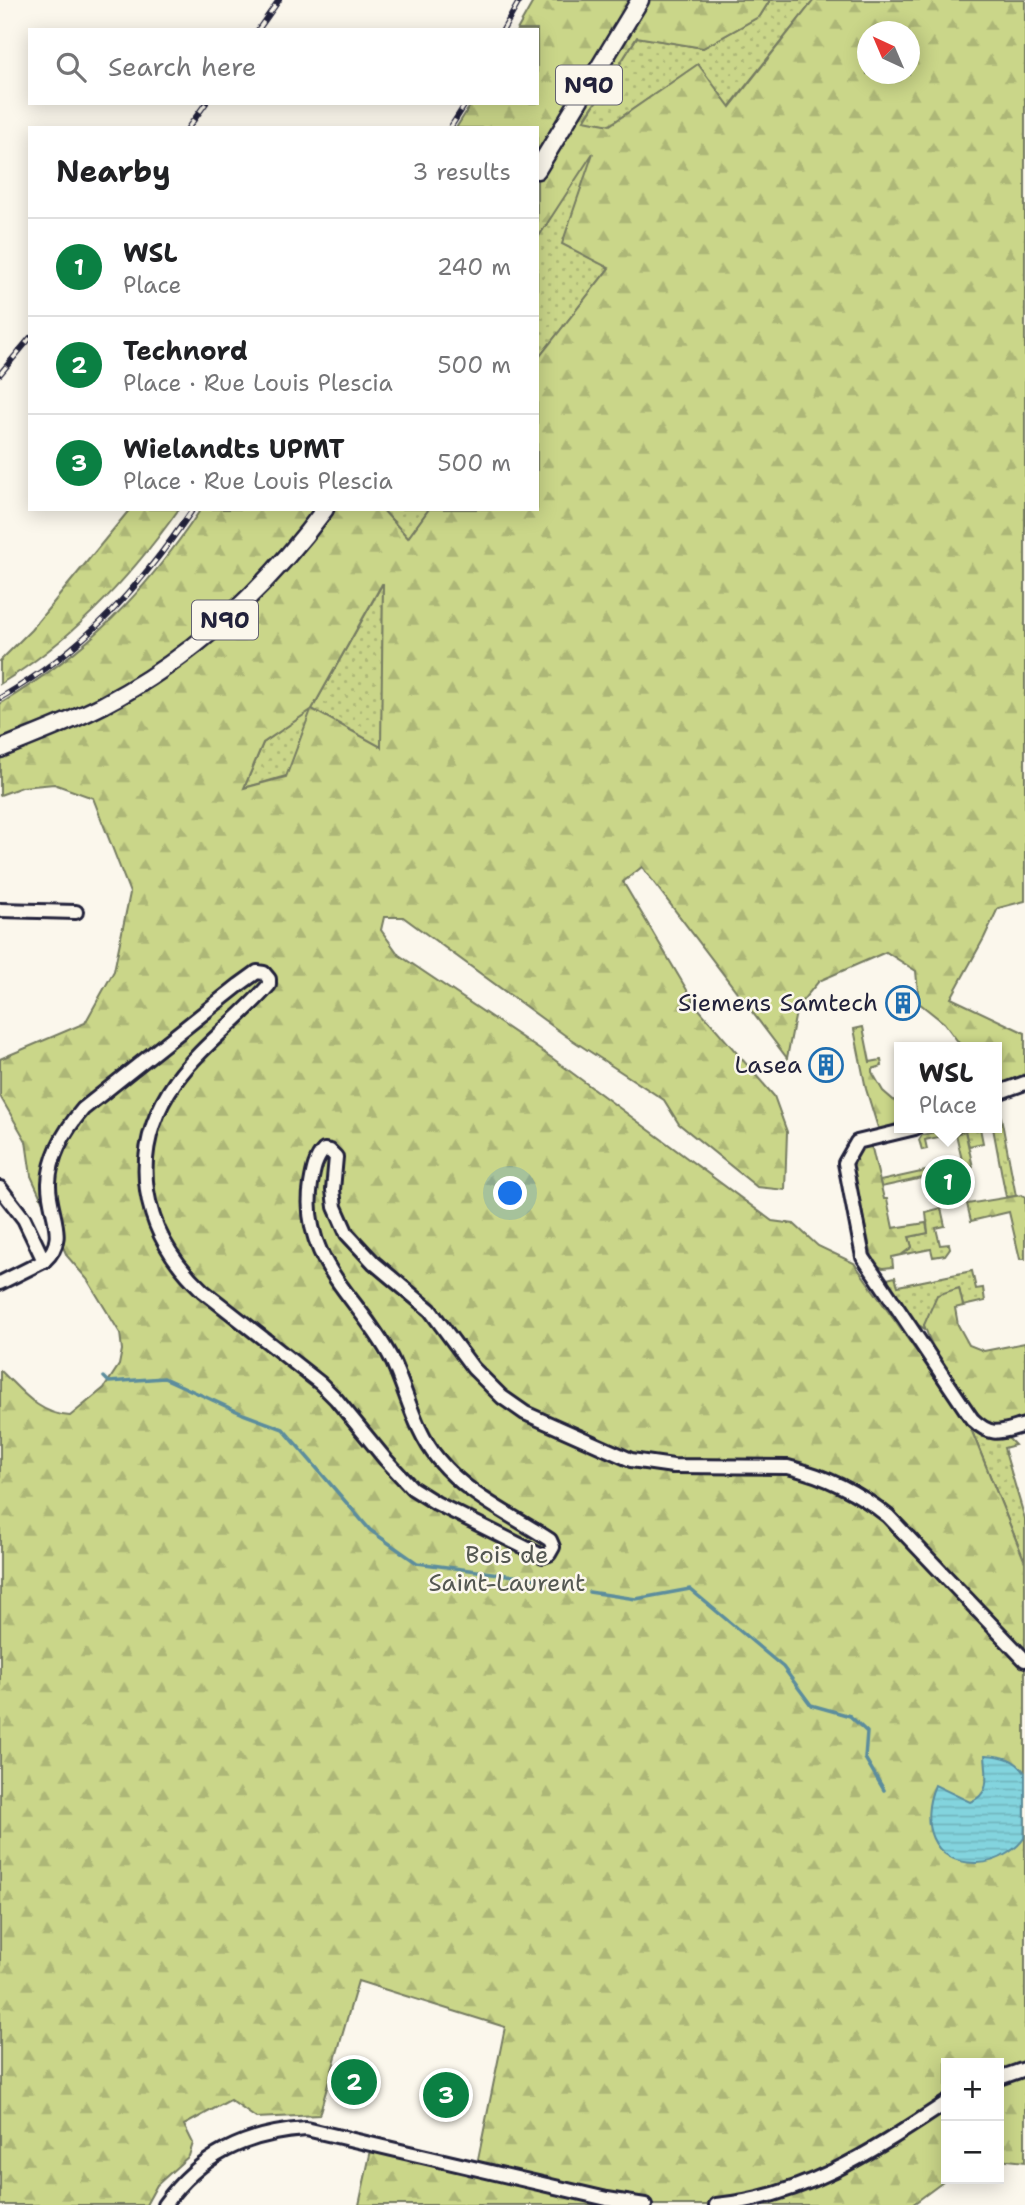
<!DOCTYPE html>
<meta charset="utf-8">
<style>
:root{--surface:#fff;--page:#f6f6f6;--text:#202124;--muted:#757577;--line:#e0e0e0;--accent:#0b8043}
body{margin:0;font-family:"Shantell Sans",sans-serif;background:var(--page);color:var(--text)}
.controls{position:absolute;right:21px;bottom:21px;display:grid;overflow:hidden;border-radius:0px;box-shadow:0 4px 18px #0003}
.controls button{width:63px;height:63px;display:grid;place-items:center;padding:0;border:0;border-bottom:2px solid var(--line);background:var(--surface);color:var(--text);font:35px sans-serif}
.compass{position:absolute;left:857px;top:21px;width:63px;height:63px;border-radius:50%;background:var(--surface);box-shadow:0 4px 18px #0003;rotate:316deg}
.you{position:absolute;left:511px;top:1194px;width:24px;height:24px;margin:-18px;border:5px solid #fff;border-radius:50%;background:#1a73e8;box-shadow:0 0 0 10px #1a73e833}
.badge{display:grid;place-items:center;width:46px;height:46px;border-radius:50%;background:var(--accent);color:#fff;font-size:23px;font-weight:700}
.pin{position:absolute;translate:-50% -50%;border:4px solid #fff;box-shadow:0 2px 7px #0006}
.popup{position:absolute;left:894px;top:1042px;width:108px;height:91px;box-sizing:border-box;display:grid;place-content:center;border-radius:0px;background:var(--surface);filter:drop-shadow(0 2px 5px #0005);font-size:23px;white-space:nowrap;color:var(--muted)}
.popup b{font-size:26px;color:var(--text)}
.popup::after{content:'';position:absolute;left:50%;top:100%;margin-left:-14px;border:14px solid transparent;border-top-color:var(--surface)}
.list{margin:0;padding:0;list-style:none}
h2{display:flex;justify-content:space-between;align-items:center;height:91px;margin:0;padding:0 28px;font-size:30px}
h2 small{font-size:23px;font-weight:400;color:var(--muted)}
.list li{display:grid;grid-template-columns:46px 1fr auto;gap:21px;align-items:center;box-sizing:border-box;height:98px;padding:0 28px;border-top:2px solid var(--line)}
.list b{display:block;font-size:26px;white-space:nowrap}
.list p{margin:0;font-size:23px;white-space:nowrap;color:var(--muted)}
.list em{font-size:23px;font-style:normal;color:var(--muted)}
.icon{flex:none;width:38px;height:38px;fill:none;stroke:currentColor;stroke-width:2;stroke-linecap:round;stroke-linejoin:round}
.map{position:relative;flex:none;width:1025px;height:2205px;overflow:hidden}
.search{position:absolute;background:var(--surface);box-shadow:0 4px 18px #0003;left:28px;top:28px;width:511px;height:77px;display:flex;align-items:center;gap:18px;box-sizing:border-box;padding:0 24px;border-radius:0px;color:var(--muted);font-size:26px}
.panel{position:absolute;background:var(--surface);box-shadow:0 4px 18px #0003;left:28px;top:126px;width:511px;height:385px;border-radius:0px}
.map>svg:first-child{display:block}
.grass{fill:url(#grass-dots);stroke:#767c62;stroke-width:2}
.forest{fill:url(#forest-firs);stroke:#767c62;stroke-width:2;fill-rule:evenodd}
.water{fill:url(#water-rules);stroke:#5c8d9d;stroke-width:2}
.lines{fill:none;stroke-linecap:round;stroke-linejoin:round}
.stream{stroke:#5c8d9d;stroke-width:3.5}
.minor-casing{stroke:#22223b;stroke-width:18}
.major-casing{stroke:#22223b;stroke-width:21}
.minor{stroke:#fbf7ec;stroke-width:12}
.major{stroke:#fbf7ec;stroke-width:16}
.rail-casing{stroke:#22223b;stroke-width:6}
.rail{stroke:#fbf7ec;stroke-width:3.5;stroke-dasharray:10;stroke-linecap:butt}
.labels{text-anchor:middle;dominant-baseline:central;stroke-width:5;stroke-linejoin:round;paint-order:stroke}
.shield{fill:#fbf7ec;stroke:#636270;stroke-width:2}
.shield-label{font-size:23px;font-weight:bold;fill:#22223b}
.poi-label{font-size:24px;fill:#22223b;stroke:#fbf7ec;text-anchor:end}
.park-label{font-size:24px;fill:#545852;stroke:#fbf7ec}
</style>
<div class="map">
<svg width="1025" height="2205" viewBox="0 0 1025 2205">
<defs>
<pattern id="grass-dots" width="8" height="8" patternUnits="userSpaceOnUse" patternTransform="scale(1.75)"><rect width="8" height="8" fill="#cad689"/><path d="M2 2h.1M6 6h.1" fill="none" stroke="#adb777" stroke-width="1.8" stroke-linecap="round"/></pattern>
<pattern id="forest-firs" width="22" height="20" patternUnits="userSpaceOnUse" patternTransform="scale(1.75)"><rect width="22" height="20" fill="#cad689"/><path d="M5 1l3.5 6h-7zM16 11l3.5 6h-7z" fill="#adb777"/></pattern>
<pattern id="water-rules" width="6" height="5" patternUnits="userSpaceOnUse" patternTransform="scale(1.75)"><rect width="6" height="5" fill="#83d4de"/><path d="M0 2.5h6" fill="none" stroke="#71b6bf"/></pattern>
</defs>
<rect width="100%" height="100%" fill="#fbf7ec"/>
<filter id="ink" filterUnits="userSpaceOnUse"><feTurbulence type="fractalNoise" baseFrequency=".0143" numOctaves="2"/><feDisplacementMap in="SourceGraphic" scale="14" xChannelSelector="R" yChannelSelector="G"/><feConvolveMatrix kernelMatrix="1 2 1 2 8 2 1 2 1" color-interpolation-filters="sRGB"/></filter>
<g filter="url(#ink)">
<!-- grass -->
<g class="grass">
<path d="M770 0H814L729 107 697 65 610 125 584 121 637 37 703 48 760 16Z"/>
<path d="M594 149 609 268 537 360V239Z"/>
<path d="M382 509H429L408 538Z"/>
<path d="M383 583 382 748 244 788 263 743 312 709Z"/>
<path d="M997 1113 1001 1117 1016 1196 1006 1197 993 1128H997Z"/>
<path d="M950 1128H980L983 1143 969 1146 965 1131 925 1140 927 1149 922 1150 919 1140 922 1135Z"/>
<path d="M962 1163 964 1169 881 1187 880 1181Z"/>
<path d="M941 1208 945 1226 936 1228 940 1245 949 1244 950 1248 945 1255 933 1257 931 1249 901 1255 912 1247 909 1237 928 1233 926 1212Z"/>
<path d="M972 1271 976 1289 983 1288 985 1301 963 1306 959 1289 924 1325 925 1329 914 1323 885 1284 887 1279 895 1277 898 1286Z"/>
<path d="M971 1429 983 1437H1007L1015 1445 1004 1448 1025 1519V1562Z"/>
</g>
<!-- forest -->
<g class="forest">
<path d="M534 0H770L760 16 703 48 637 37 584 120 610 125 698 64 730 107 814 0H1025V901L998 908 984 938 951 998 1025 1033V1074L997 1086V1047H962L944 1023 919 1003 916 971 886 952 819 981 797 1007 787 1058 642 867 623 882 697 1007 774 1096 787 1132 785 1190 757 1187 679 1124 664 1100 566 1036 403 917H384L381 930 399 955 552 1058 772 1221 794 1224 818 1246 854 1263 971 1429 1025 1562V2162L999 2159V2063H946L947 2179 912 2205H359L371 2150 475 2174 505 2027 358 1981 319 2115 256 2118 230 2100 184 2125 193 2143 189 2156 157 2185 146 2205H0V1370C22 1391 38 1414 70 1416L104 1388 119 1365 122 1350 120 1333 87 1279 67 1256 31 1176 26 1141 0 1096V1059L85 1023 114 971 130 893 93 798 54 784 22 787 0 795V704C88 651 144 594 201 509H382L408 538 429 509H537V360L609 268 562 244 593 153 537 239V128H456L472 103H537V30H517ZM867 32H909V74H867ZM382 584H383L381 747 312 709ZM311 710 286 777 244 788 263 743Z"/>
<path d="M130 509H179C130 578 73 640 0 684V661L31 630Z"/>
<path d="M863 1027 870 1062 881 1060 882 1066 872 1069V1072L883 1091 899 1105V1127L879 1131 866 1089 854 1029Z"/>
<path d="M965 1131 973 1167 964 1169 956 1134Z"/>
<path d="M871 1144 884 1199H887L893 1228 926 1223 928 1233 909 1237 912 1247 901 1255 892 1257 893 1267 883 1268 875 1265 873 1261 852 1166C852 1154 861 1146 871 1144Z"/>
<path d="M1022 1195 1025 1197V1259H1020L1009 1212 971 1221 967 1204Z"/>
<path d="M959 1288 963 1306 955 1308 958 1325 969 1345 984 1351 1025 1343V1420L996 1427 986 1423C960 1392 937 1363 924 1325L937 1295Z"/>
</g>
<!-- water -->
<path class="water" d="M985 1755C1002 1756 1015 1758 1025 1773 1025 1786 1025 1829 1024 1838 1020 1845 1014 1849 1008 1853 999 1859 988 1863 977 1863 931 1864 919 1822 935 1785L970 1802C992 1794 986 1775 985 1755Z"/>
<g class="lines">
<!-- stream -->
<g class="stream">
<path d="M104 1377 109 1382 164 1378 243 1414 283 1429 370 1530 417 1563 551 1581 570 1587"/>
<path d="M589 1592 636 1599 690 1589 783 1667 811 1705 850 1716 867 1732 865 1758 884 1790"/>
</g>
<!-- minor casing -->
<g class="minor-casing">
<g id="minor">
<path d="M0 910 76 912"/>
<path d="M997 1093 1025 1083"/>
<path d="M915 1128 857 1142 845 1163 863 1257 972 1419C992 1438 1000 1432 1025 1425"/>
<path d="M0 1188 24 1219 44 1261C70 1238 48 1214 49 1183 50 1155 65 1130 83 1109L239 985 257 972 264 973 269 979V985C240 1019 202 1045 176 1081 125 1153 141 1233 203 1291L320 1383 336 1399 386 1460 412 1488 436 1503 538 1554 543 1556 549 1554 553 1547 550 1540C512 1515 467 1495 438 1459 414 1430 407 1391 391 1358 360 1298 299 1260 311 1184 313 1172 315 1159 324 1150L330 1151 336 1157 333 1190 335 1207 347 1234 374 1263 430 1310 473 1368 502 1397 525 1413 631 1460 673 1466 788 1467C825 1476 858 1492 888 1516L1025 1660"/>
<path d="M0 1283 44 1261"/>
<path d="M999 2078 1025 2069"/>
<path d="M164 2205C200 2155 246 2133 306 2129L607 2199 645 2205"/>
<path d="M716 2205C805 2197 873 2151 946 2103"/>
</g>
</g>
<!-- major casing -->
<g class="major-casing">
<g id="major">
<path d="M537 170 640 0"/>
<path d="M0 749C34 735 70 722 103 705 191 659 266 589 325 509"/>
</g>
</g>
<!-- minor -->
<use href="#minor" class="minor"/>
<!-- major -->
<use href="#major" class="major"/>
<!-- rail casing -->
<g class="rail-casing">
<g id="rail">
<path d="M258 30 279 0"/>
<path d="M503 30 520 0"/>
<path d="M188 128 206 103"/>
<path d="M450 128 466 103"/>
<path d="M0 374 30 338"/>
<path d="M0 698C84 650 139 588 193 509"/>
</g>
</g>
<!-- rail -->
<use href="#rail" class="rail"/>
</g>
</g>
<!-- icons -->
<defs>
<g id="building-ring" transform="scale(1.75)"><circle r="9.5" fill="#fbf7ec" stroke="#1f6fb2" stroke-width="1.5"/><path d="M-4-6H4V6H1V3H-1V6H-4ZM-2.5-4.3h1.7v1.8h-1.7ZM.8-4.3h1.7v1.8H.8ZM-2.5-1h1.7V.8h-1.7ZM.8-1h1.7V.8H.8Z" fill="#1f6fb2"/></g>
</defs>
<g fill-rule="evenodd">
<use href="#building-ring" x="903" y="1003"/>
<use href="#building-ring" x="826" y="1065"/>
</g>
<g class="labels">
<!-- shield labels -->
<g class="shield">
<rect x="556" y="65.5" width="66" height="39" rx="5"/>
<rect x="192" y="600.5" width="66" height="39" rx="5"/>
</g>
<g class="shield-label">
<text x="589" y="85">N90</text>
<text x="225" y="620">N90</text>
</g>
<!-- poi labels -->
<g class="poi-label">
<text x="878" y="1003">Siemens Samtech</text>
<text x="802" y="1065">Lasea</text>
</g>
<!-- park labels -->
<g class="park-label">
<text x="507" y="1555">Bois de<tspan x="507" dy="28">Saint-Laurent</tspan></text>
</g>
</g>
</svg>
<div class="controls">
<button>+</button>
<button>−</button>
</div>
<svg class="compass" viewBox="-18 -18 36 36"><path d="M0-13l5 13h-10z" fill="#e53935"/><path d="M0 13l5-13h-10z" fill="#757577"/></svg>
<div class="you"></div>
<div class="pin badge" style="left:948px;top:1182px">1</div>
<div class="popup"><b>WSL</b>Place</div>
<div class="pin badge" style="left:354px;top:2082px">2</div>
<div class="pin badge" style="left:446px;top:2095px">3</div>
<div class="search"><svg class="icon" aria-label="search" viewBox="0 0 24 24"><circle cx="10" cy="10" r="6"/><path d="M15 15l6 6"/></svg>Search here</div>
<section class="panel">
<h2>Nearby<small>3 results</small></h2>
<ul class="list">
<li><span class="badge">1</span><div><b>WSL</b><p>Place</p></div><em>240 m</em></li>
<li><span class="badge">2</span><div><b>Technord</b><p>Place · Rue Louis Plescia</p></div><em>500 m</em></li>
<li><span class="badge">3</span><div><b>Wielandts UPMT</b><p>Place · Rue Louis Plescia</p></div><em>500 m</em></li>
</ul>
</section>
</div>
